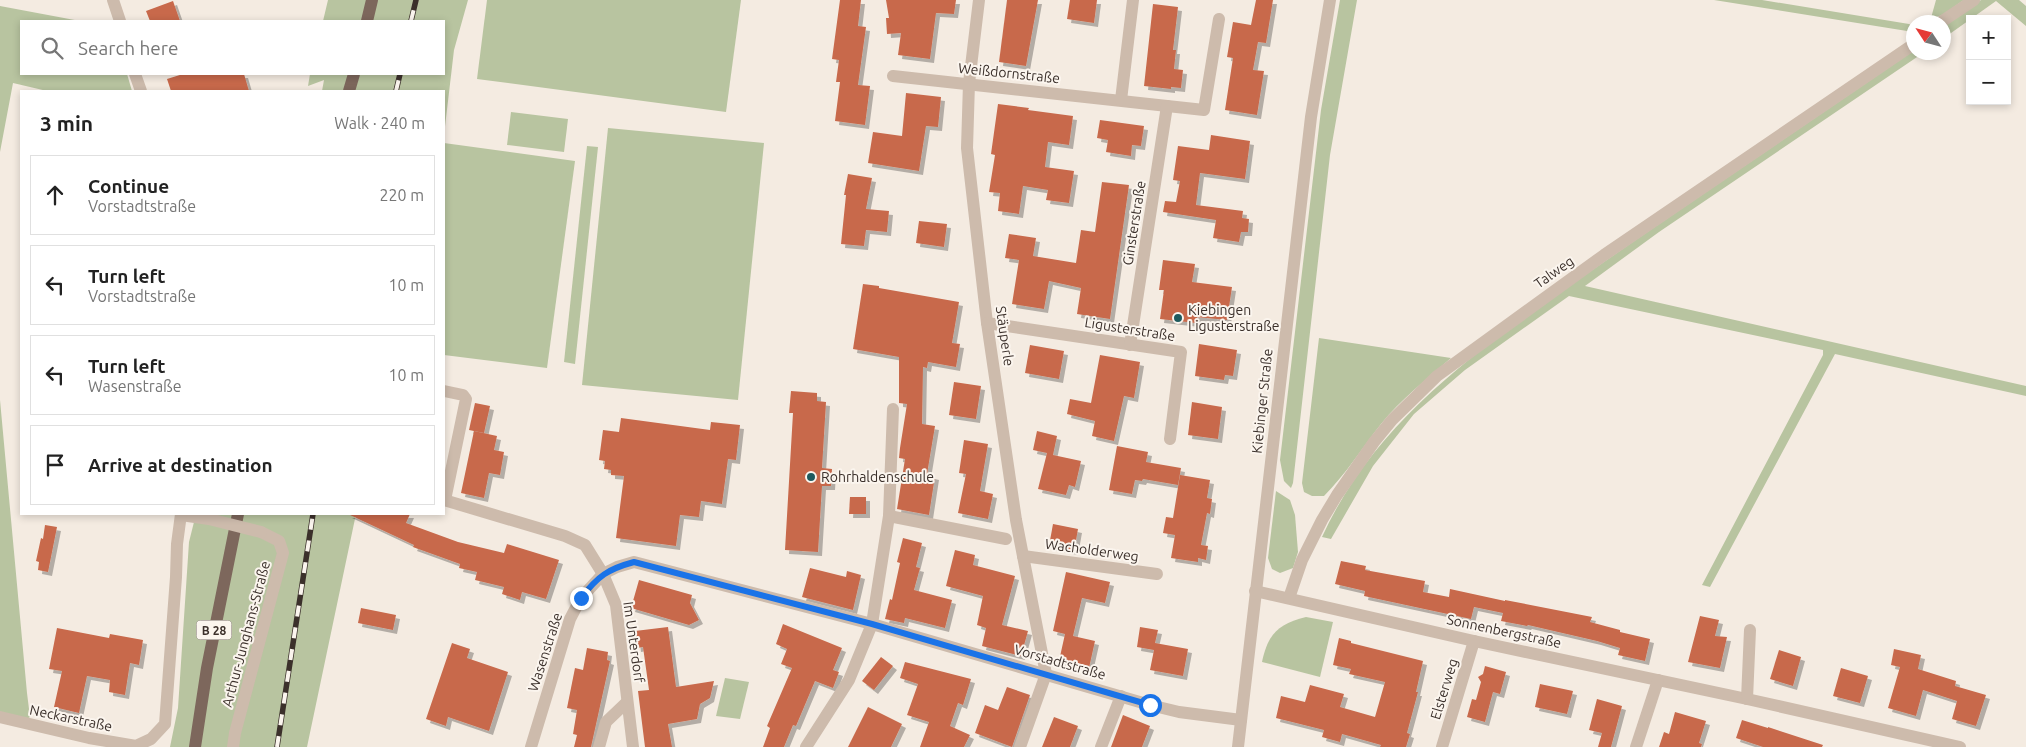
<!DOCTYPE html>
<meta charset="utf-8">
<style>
:root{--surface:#fff;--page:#f6f6f6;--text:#222;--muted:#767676;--line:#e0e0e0}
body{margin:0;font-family:Ubuntu,sans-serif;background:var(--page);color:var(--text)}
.controls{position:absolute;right:15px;top:15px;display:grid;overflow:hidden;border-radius:0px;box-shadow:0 2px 8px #0003}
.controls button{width:45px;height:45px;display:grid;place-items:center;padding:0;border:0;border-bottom:1px solid var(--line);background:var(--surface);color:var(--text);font:25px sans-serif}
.compass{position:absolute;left:1906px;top:15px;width:45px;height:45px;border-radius:50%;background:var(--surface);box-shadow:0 2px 8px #0003;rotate:306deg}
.stop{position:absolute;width:15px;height:15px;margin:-11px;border:4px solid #1a73e8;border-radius:50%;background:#fff}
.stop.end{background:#1a73e8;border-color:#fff;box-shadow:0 1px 5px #0008}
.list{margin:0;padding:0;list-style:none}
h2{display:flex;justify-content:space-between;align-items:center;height:65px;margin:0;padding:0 20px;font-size:21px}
h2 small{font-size:16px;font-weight:400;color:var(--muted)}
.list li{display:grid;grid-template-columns:32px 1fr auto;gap:15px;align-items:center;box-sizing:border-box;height:80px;margin:0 10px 10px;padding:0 10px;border:1px solid var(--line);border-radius:0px}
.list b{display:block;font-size:19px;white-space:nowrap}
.list p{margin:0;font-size:16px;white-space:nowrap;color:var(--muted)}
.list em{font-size:16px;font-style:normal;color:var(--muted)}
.icon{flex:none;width:28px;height:28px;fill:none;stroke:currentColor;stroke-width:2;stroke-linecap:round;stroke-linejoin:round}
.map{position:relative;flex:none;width:2026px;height:747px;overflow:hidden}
.search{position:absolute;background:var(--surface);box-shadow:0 2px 8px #0003;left:20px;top:20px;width:425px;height:55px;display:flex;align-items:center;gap:12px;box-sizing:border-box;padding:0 18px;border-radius:0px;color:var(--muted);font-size:19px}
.panel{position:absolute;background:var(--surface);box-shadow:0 2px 8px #0003;left:20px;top:90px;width:425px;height:425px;border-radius:0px}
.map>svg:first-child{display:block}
.green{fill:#b8c4a0}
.building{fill:#c8694b;filter:url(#shadow)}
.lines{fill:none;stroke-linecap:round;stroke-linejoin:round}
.minor{stroke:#cdbbac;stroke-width:12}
.major{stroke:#7d675c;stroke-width:12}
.rail-casing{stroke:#3b302b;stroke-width:5.5}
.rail{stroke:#fbf5ee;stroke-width:4;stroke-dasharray:11;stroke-linecap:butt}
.minor-bridge{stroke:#cdbbac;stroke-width:12}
.route{stroke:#1a73e8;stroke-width:6}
.poi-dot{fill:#1f5a5e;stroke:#fbf5ee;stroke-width:2}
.labels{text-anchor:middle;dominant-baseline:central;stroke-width:4;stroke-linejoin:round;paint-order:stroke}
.shield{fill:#fbf5ee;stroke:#756b66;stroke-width:1}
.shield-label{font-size:12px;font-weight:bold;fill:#3b302b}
.street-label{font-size:14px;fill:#3b302b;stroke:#fbf5ee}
.poi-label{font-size:14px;fill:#3b302b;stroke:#fbf5ee;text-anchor:start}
</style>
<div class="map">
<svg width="2026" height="747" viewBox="0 0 2026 747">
<defs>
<filter id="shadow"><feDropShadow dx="4" dy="4" stdDeviation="0" flood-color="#0004"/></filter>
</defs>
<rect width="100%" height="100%" fill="#f4ebe1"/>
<!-- green -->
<g class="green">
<path d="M328 0H468L454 50 444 135V91H322L324 80 308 86 310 74H444V21H323Z"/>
<path d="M487 0H741L726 112 477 79Z"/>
<path d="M1340 0H1357L1330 155 1293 483 1291 488 1284 481 1280 460 1321 110Z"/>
<path d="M1714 0H1762L1909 24 1913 26V34L1910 36 1907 31Z"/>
<path d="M1936 0H1964C1954 6 1942 18 1931 18Z"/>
<path d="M1981 0H2019L2026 6V26L1996 1 1944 38V26Z"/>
<path d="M0 6 80 21H21V74H127L132 91H47L13 83 0 152Z"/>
<path d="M1913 51 1923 53 1659 232 1585 286 2026 386V396L1835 354 1710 587 1702 585 1823 355V350L1569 296 1465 370 1414 414 1373 466 1331 539 1322 537C1382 405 1509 329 1624 248 1720 182 1817 117 1913 51Z"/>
<path d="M511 112 568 119 564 152 507 145Z"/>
<path d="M608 128 764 143 738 400 582 385Z"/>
<path d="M444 143 575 161 547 368 444 355Z"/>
<path d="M587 146 598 147 575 364 564 362Z"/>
<path d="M1319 338 1451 358C1427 379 1401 399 1381 424 1362 448 1346 474 1324 496H1312L1304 492 1302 483Z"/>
<path d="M0 400 27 693 30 717 27 719 0 713Z"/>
<path d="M1276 491 1290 500 1295 515 1298 552 1293 568 1280 573 1272 569 1268 558Z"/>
<path d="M196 514H356L307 747H170L178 708 189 542Z"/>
<path d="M1306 617 1333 622 1320 677 1262 662C1268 634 1278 624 1306 617Z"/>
<path d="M725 678 749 682 740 719 716 716Z"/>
</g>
<!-- building -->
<g class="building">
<path d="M840 0H861L858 26 866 27 858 85 870 86 865 125 835 121 840 82H836L839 60 832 59Z"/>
<path d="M886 0H956L954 14 936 13 930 59 898 55 901 33 887 34 886 18H889Z"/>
<path d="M1007 0H1038L1026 66 999 62Z"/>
<path d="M1070 0H1097L1094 23 1067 19Z"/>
<path d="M1256 0H1273L1266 43 1258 42 1253 70 1264 71 1257 115 1225 110 1233 58 1227 57 1233 22 1251 25Z"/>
<path d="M173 1 180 21H150L146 11Z"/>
<path d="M1153 4 1178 7 1173 50H1176L1174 69 1183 70 1181 88 1171 87V89L1144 86Z"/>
<path d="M183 74H244L249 91H171L167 79Z"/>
<path d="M906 93 941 97 938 127 926 126 919 171 868 163 873 132 902 136Z"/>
<path d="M998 104 1029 108 1028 110 1073 116 1069 145 1048 142 1045 167 1074 171 1069 203 1046 200 1048 190 1023 186 1019 214 998 211 1000 193 989 192 995 155 991 154Z"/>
<path d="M1100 120 1144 126 1141 146 1132 145 1131 156 1106 152 1108 140 1097 138Z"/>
<path d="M1211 135 1250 141 1245 179 1200 173 1196 205 1243 211 1242 218 1249 219 1248 232H1241L1239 242 1213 238 1216 220 1163 212 1165 201 1176 202 1180 181 1173 180 1178 146 1209 150Z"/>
<path d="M848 174 872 178 866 209 889 211 887 232 866 230 864 246 841 244 846 195H844Z"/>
<path d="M1102 182 1129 185 1110 319 1077 314 1081 288 1049 281 1044 309 1012 304 1019 260 1005 258 1009 234 1036 238 1033 256 1076 263 1081 230 1095 232Z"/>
<path d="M919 221 947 224 944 247 916 243Z"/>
<path d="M1163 260 1195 264 1192 282 1232 287 1227 320 1197 317 1196 323 1160 319 1164 290H1159Z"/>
<path d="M863 284 879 286V288L959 302 952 343 960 344 956 367 928 362 927 368 923 367 922 424 935 426 927 474 935 476 929 515 897 509 905 459 899 458 900 448 907 404 899 403V357L853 349Z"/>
<path d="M1199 344 1237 350 1233 376 1225 375 1224 380 1195 376Z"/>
<path d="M1030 345 1064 351 1059 379 1025 373Z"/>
<path d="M1100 355 1140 362 1134 398 1124 396 1114 441 1092 436 1095 421 1067 414 1070 399 1091 403Z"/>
<path d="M954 382 981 386 976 419 949 415Z"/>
<path d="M791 391 817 393V401L826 402 822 468 832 469 831 486H822L818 552 785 550 793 413H789Z"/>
<path d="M1192 402 1222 407 1218 439 1188 435Z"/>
<path d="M475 403 490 406 484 433 469 430Z"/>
<path d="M621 418 710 430 711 422 740 425 736 460 728 459 722 504 701 501 699 517 680 515 676 546 616 538 624 476 611 475V470L604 469 605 461 599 460 603 430 619 432Z"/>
<path d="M474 431 497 436 494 450 504 452 500 475 489 473 484 498 461 493Z"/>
<path d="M1037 431 1057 436 1053 455 1081 461 1075 487 1069 485 1066 495 1038 489 1047 453 1033 450Z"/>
<path d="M964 440 988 444 980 491 993 494 988 519 958 513 966 474 959 473Z"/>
<path d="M1117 446 1148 452 1146 462 1181 468 1178 485 1143 479 1142 481 1135 480 1132 494 1109 490Z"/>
<path d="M1180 475 1210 480 1207 498 1212 499 1210 514 1207 513 1201 545 1208 546 1206 560 1198 558V562L1171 558 1175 535 1163 533 1166 517 1173 518Z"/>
<path d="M850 497H866V514H849Z"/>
<path d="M348 514H410L406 523 458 542 504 553 507 544 559 560 546 599 522 592 520 600 502 594 504 587 475 580 477 572 459 568 460 564 413 547 414 545Z"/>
<path d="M1053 524 1078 529 1074 551 1049 546Z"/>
<path d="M45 525 57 527 48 572 38 570 39 562 36 561 41 538 43 539Z"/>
<path d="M903 538 922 543 916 567 920 568 914 590 952 600 945 628 905 618 904 623 885 619 890 599 892 600 900 563 897 562Z"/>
<path d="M955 550 975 555 973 565 1015 576 1002 625 1028 631 1021 656 982 646 986 628 977 625 983 596 946 586Z"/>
<path d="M1341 561 1366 566 1365 570 1425 581 1423 592 1449 597 1450 589 1505 601V600L1592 617 1590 622 1620 630V632L1650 639 1645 661 1618 655 1620 648 1597 641 1528 625 1527 626 1501 621 1503 613 1474 607 1471 619 1364 596 1365 591 1335 584Z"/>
<path d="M810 568 846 577 847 571 861 575 853 610 802 597Z"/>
<path d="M1066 572 1110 582 1105 603 1082 598 1073 636 1095 641 1089 668 1059 661 1065 634 1053 631Z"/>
<path d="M639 580 692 595 690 603 699 620 689 625 631 608Z"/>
<path d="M361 608 396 615 393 630 358 623Z"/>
<path d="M1700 616 1719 620 1715 636 1727 637 1720 668 1688 662Z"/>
<path d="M783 624 842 648 833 670 839 672 833 688 815 681 796 726 793 725 784 747H763L770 728 767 726 792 668 781 664 787 649 776 644Z"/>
<path d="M668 627 676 687 714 681 710 698 700 704 697 719 668 724 672 747H645L638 691 649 690 643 647 637 648 635 631Z"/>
<path d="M1140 627 1158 630 1155 643 1188 649 1183 676 1150 670 1154 650 1137 647Z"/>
<path d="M57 628 109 638 110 634 143 640 139 665 130 663 125 695 109 692 110 680 87 676 79 713 54 707 62 671 49 669Z"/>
<path d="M1339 638 1351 641V643L1423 661 1416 692H1418L1407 733 1410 734 1406 747H1380L1381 745 1342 734 1340 742 1322 737 1324 730 1276 718 1281 696 1305 702 1310 685 1344 694 1340 707 1375 717 1385 682 1349 674 1351 669 1333 665Z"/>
<path d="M452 643 470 649 467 658 508 672 489 731 448 717 446 726 426 719Z"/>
<path d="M587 648 608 652 607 660 610 661 591 747H574L577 735 573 734 577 710 567 708 575 668 583 670Z"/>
<path d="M1894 649 1921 655 1918 669 1956 681 1955 686 1986 695 1976 726 1952 719 1957 701 1923 690 1916 716 1888 708 1900 667 1891 665Z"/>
<path d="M1779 650 1801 657 1793 686 1770 679Z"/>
<path d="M881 657 893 666 874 690 862 681Z"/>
<path d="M905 662 971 679 963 705 958 703 950 726 970 735 964 747H920L929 722 907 715 918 684 900 678Z"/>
<path d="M1485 666 1506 672 1500 694 1493 692 1485 722 1467 717 1472 699 1476 700 1481 682 1478 677 1483 674Z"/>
<path d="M1841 668 1868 676 1860 703 1833 696Z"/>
<path d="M1540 684 1573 691 1567 714 1535 707Z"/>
<path d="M1007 687 1030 695 1012 747 975 733 985 705 998 710Z"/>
<path d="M1597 699 1622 706 1611 747H1598L1602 733 1589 730Z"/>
<path d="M868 707 902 724 891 747H848Z"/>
<path d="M1675 712 1706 721 1699 743 1702 744 1701 747H1659L1664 732 1669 734Z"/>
<path d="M1123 715 1150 726 1142 747H1111Z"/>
<path d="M1054 717 1078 726 1070 747H1042Z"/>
<path d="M1742 720 1768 728V727L1823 745 1822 747H1763L1736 738Z"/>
</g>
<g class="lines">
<!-- minor -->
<g class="minor">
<path d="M113 0 120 21"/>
<path d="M979 0 969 83 967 148 987 323 1016 520 1046 674 1020 747"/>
<path d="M1941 22 1974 0"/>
<path d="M135 74 141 91"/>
<path d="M893 76 1204 110 1219 19"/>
<path d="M1121 100 1133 0"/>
<path d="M987 323 1181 352 1170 439"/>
<path d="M1130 345 1167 106"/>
<path d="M444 391 463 395 466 399 445 500"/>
<path d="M444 500 565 536 585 545 603 574 616 605 633 747"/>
<path d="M181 515 209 519"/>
<path d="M889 516 1006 539"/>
<path d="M1023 556 1157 574"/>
<path d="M1255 591 1474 641 1747 699 1960 747"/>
<path d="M1289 598 1302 560 1322 520 1337 495 1374 442 1392 420 1437 376 1604 255 1914 44"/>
<path d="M1747 699 1750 630"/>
<path d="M0 717 89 738 136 746 151 739 165 724 176 577 177 544 181 514"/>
<path d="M233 747 235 733 283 553 279 541 261 532"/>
<path d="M531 747 570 619 581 598 603 574 617 567 634 562 872 624 1150 705 1179 712 1241 720"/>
<path d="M599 747 606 722 627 702"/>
<path d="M806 747 849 680 872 624 889 516 893 409"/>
<path d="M1101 747 1121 696"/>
<path d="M1238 747 1311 117 1330 0"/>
<path d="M1442 747 1474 641"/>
<path d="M1636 747 1658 680"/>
</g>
<!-- major -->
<g class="major">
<path d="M367 21 372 0"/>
<path d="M349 91 354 74"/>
<path d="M195 747 207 668 238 514"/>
</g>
<!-- rail casing -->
<g class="rail-casing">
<g id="rail">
<path d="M411 21 416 0"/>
<path d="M396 91 400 74"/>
<path d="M277 747 313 514"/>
</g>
</g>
<!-- rail -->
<use href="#rail" class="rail"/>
<!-- minor-bridge -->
<path class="minor-bridge" d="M209 519 261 532"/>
</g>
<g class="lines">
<!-- route -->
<path class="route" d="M581 598C598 576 608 569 634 562L872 624 1150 705"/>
</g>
<!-- markers -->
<g class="poi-dot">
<circle cx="1178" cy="318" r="5"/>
<circle cx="811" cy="477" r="5"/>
</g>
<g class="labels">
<!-- shield labels -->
<rect class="shield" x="196.5" y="620.5" width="35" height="19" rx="4"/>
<g class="shield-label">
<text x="214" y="630">B 28</text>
</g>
<!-- street labels -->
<g class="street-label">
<text transform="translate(1009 73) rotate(6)">Weißdornstraße</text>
<text transform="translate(1134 223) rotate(-81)">Ginsterstraße</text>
<text transform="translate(1554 272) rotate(-35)">Talweg</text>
<text transform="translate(1130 329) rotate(9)">Ligusterstraße</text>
<text transform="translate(1005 336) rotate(82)">Stäuperle</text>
<text transform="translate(1262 401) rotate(-84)">Kiebinger Straße</text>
<text transform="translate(1092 550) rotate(8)">Wacholderweg</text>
<text transform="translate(1504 631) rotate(12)">Sonnenbergstraße</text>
<text transform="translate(246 634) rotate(-75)">Arthur-Junghans-Straße</text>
<text transform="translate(634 642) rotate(82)">Im Unterdorf</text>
<text transform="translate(545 652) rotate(-72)">Wasenstraße</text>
<text transform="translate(1060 662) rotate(16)">Vorstadtstraße</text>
<text transform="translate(1444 689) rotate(-73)">Elsterweg</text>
<text transform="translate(71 718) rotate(12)">Neckarstraße</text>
</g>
<!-- poi labels -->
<g class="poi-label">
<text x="1188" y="310">Kiebingen<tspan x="1188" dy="16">Ligusterstraße</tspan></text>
<text x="821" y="477">Rohrhaldenschule</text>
</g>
</g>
</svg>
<div class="controls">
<button>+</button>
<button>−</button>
</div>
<svg class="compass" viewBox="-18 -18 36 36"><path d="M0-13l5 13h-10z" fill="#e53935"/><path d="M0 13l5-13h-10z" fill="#767676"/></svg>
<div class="stop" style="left:1150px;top:705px"></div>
<div class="stop end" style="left:581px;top:598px"></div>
<div class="search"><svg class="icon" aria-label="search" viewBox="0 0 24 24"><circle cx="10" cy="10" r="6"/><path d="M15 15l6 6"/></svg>Search here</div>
<section class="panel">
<h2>3 min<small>Walk · 240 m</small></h2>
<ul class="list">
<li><svg class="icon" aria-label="ahead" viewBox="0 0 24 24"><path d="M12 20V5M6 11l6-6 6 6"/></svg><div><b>Continue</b><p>Vorstadtstraße</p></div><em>220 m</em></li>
<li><svg class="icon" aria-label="left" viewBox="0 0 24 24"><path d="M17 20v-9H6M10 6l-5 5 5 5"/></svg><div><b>Turn left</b><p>Vorstadtstraße</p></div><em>10 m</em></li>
<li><svg class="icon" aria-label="left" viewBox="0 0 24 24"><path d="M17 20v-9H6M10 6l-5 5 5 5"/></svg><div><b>Turn left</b><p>Wasenstraße</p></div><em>10 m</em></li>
<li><svg class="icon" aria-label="arrive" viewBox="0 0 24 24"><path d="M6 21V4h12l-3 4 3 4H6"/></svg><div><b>Arrive at destination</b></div></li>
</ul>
</section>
</div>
